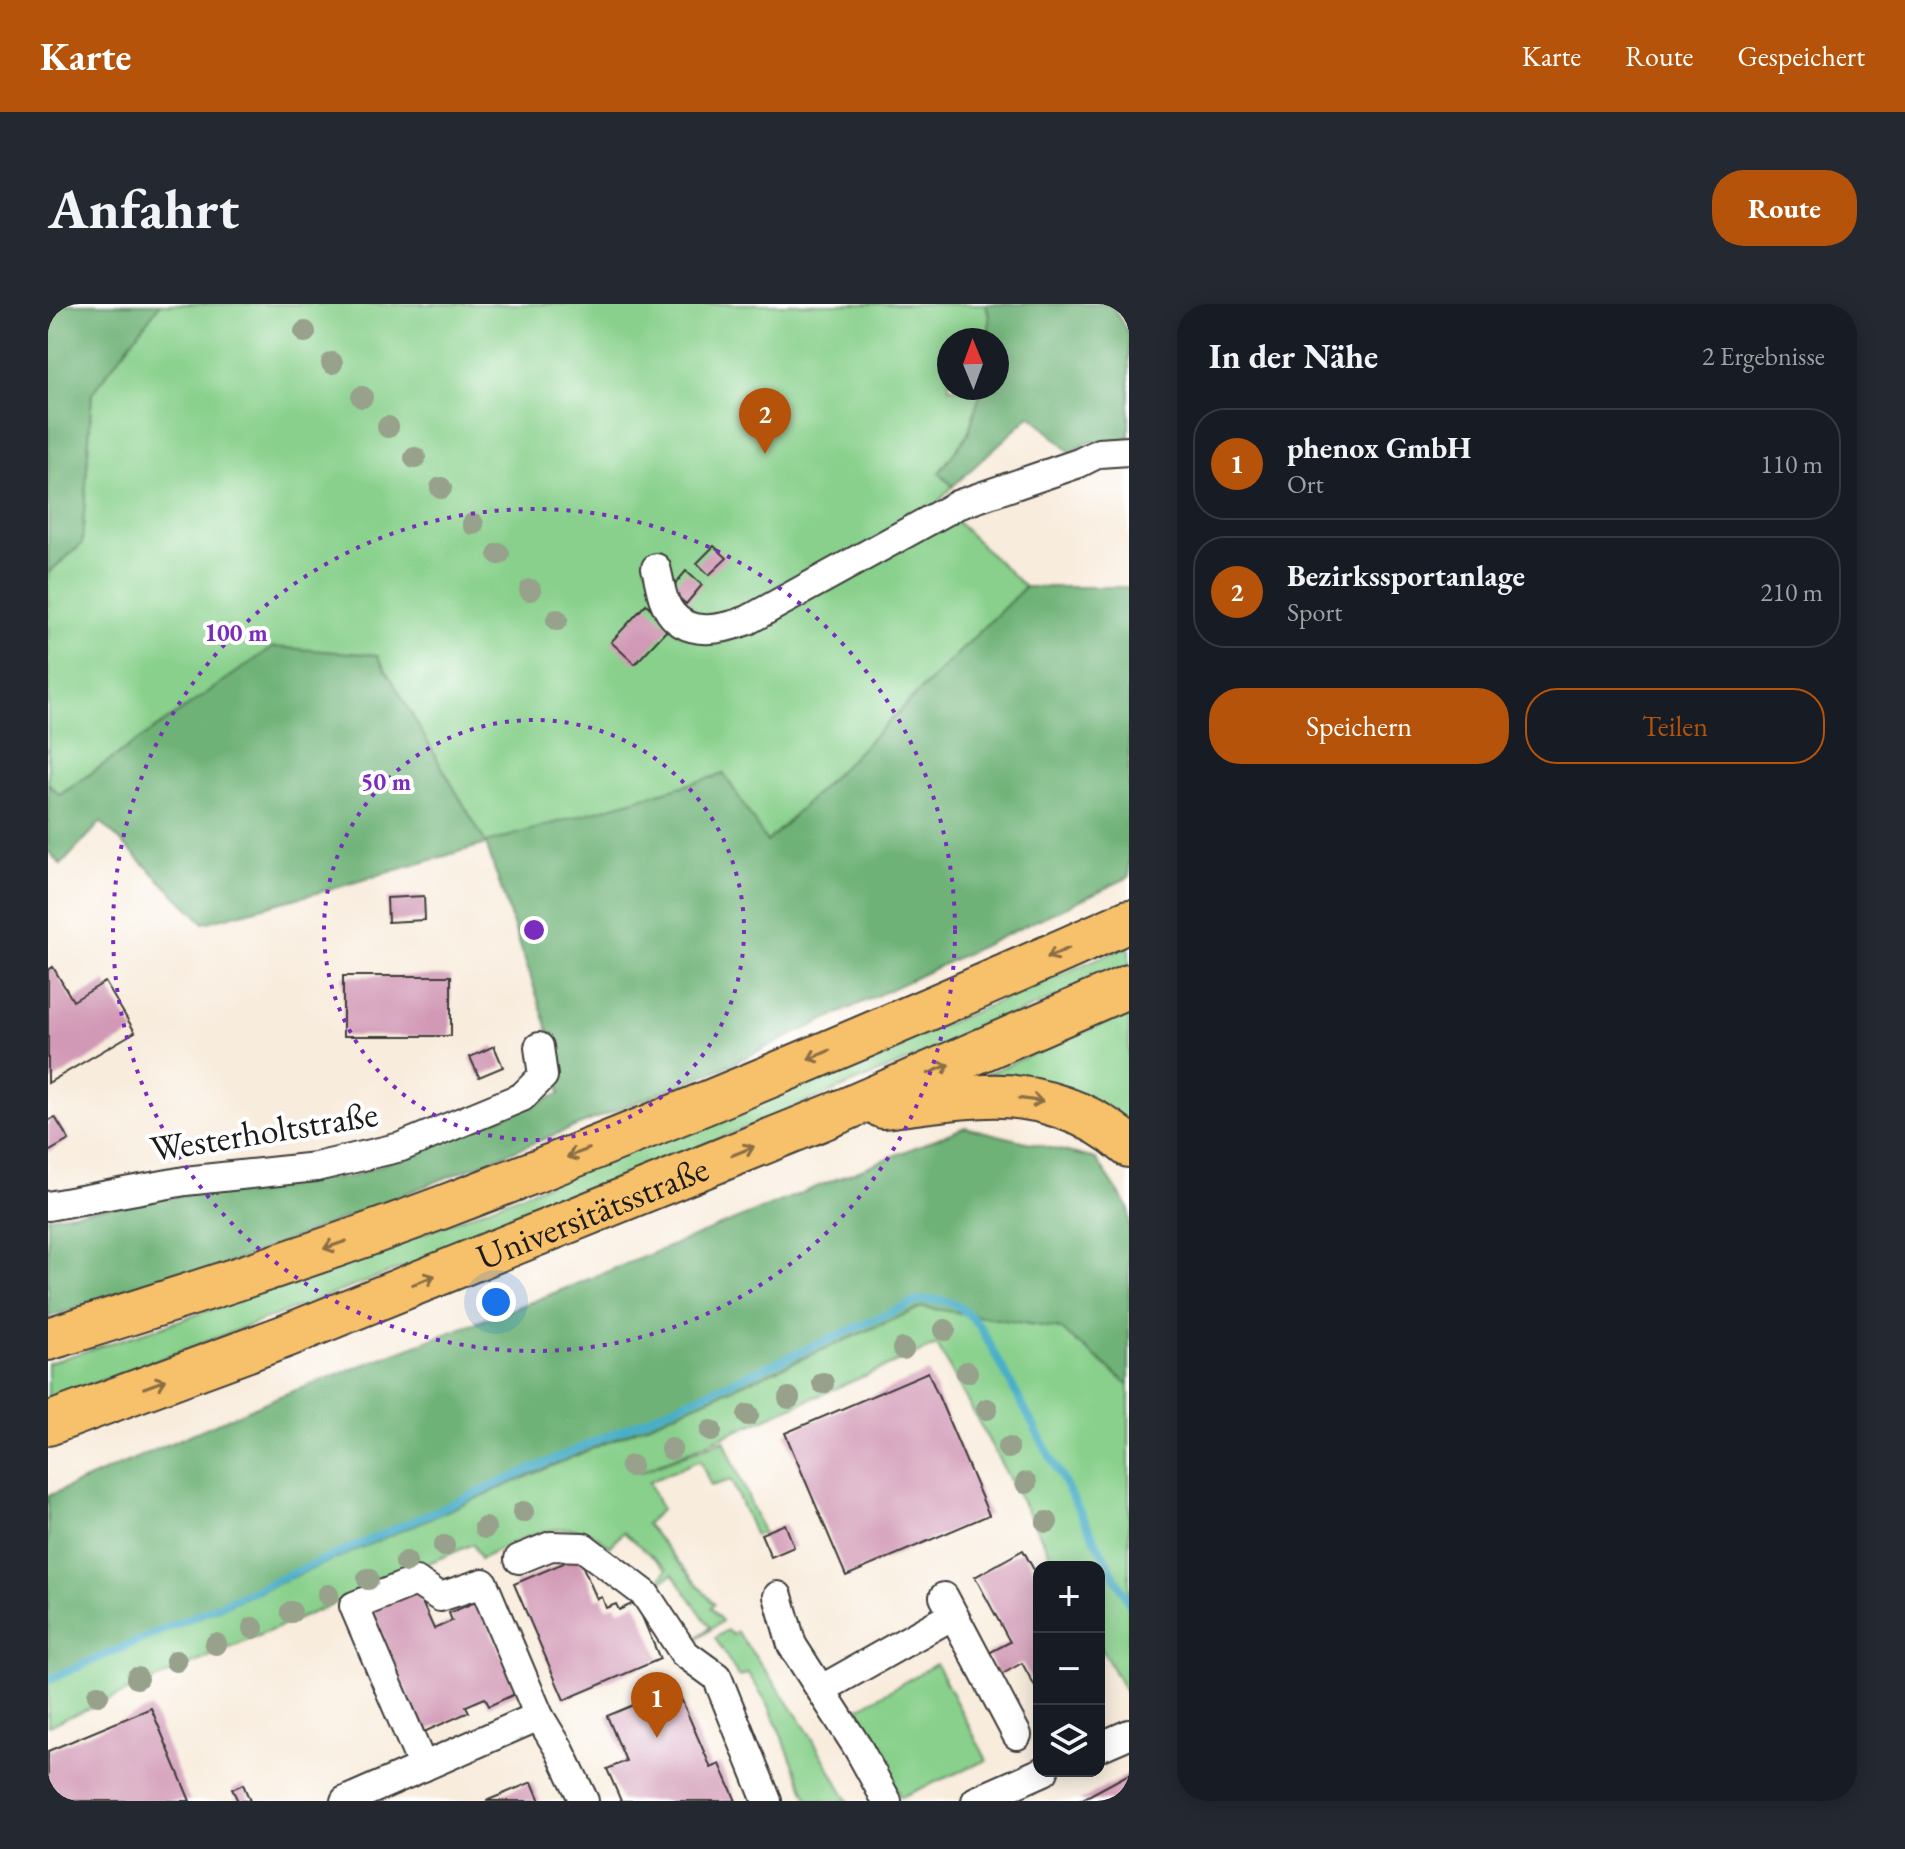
<!DOCTYPE html>
<html lang="de">
<meta charset="utf-8">
<style>
:root{--surface:#171b24;--page:#242831;--text:#f1f3f6;--muted:#9ea1a6;--line:#363941;--accent:#b45309}
body{margin:0;font-family:"EB Garamond",serif;background:var(--page);color:var(--text)}
.controls{position:absolute;right:24px;bottom:24px;display:grid;overflow:hidden;border-radius:16px;box-shadow:0 4px 20px #0003}
.controls button{width:72px;height:72px;display:grid;place-items:center;padding:0;border:0;border-bottom:2px solid var(--line);background:var(--surface);color:var(--text);font:40px sans-serif}
.compass{position:absolute;left:889px;top:24px;width:72px;height:72px;border-radius:50%;background:var(--surface);box-shadow:0 4px 20px #0003;rotate:359deg}
.you{position:absolute;left:448px;top:998px;width:28px;height:28px;margin:-20px;border:6px solid #fff;border-radius:50%;background:#1a73e8;box-shadow:0 0 0 12px #1a73e833}
.badge{display:grid;place-items:center;width:52px;height:52px;border-radius:50%;background:var(--accent);color:#fff;font-size:26px;font-weight:700}
.pin{position:absolute;translate:-50% -66px;filter:drop-shadow(0 2px 4px #0008)}
.pin::after{content:'';position:absolute;top:42px;width:28px;height:24px;background:inherit;clip-path:polygon(0 0,100% 0,50% 100%)}
.list{margin:0;padding:0;list-style:none}
h2{display:flex;justify-content:space-between;align-items:center;height:104px;margin:0;padding:0 32px;font-size:34px}
h2 small{font-size:26px;font-weight:400;color:var(--muted)}
.list li{display:grid;grid-template-columns:52px 1fr auto;gap:24px;align-items:center;box-sizing:border-box;height:112px;margin:0 16px 16px;padding:0 16px;border:2px solid var(--line);border-radius:32px}
.list b{display:block;font-size:30px;white-space:nowrap}
.list p{margin:0;font-size:26px;white-space:nowrap;color:var(--muted)}
.list em{font-size:26px;font-style:normal;color:var(--muted)}
.actions{display:flex;gap:16px;padding:24px 32px}
.actions a{flex:1;padding:18px 0;border:2px solid var(--accent);border-radius:32px;text-align:center;font-size:28px;color:var(--accent)}
.actions .main{background:var(--accent);color:#fff}
.icon{flex:none;width:44px;height:44px;fill:none;stroke:currentColor;stroke-width:2;stroke-linecap:round;stroke-linejoin:round}
.map{position:relative;flex:none;width:1081px;height:1497px;overflow:hidden;border-radius:32px}
header{display:flex;align-items:center;gap:48px;box-sizing:border-box;height:112px;padding:0 40px;background:var(--accent);color:#fff}
header strong{font-size:38px}
nav{display:flex;gap:44px;margin-inline-start:auto;font-size:28px}
.intro{display:flex;align-items:center;justify-content:space-between;box-sizing:border-box;height:192px;padding:0 48px}
h1{margin:0;font-size:56px}
.button{padding:20px 36px;border-radius:32px;background:var(--accent);color:#fff;font-size:28px;font-weight:700}
main{display:flex;gap:48px;padding:0 48px}
aside{flex:1;background:var(--surface);border-radius:32px;box-shadow:0 4px 20px #0003}
.map>svg:first-child{display:block}
.green{fill:#88d08b;stroke:#527654;stroke-width:2}
.forest{fill:#6eb277;stroke:#45674a;stroke-width:2}
.lines{fill:none;stroke-linecap:round;stroke-linejoin:round}
.stream{stroke:#48aec8;stroke-width:8}
.building{fill:#d199b5}
.minor-casing{stroke:#3d3b39;stroke-width:32}
.highway-casing{stroke:#3d3b39;stroke-width:46}
.minor{stroke:#fff;stroke-width:28}
.highway{stroke:#f7c06b;stroke-width:42}
.tree{fill:#97a18b}
.oneway{stroke:#8a6e44}
.ring{fill:none;stroke:#7b2cbf;stroke-width:4;stroke-dasharray:4 8}
.labels{text-anchor:middle;dominant-baseline:central;stroke-width:8;stroke-linejoin:round;paint-order:stroke}
.street-label{font-size:36px;fill:#1c1c1c;stroke:#fff}
.centre{fill:#7b2cbf;stroke:#fff;stroke-width:4}
.ring-label{font-size:24px;text-anchor:middle;font-weight:bold;fill:#7b2cbf;stroke:#fff;stroke-width:8;stroke-linejoin:round;paint-order:stroke}
</style>
<header>
<strong>Karte</strong>
<nav><a>Karte</a><a>Route</a><a>Gespeichert</a></nav>
</header>
<div class="intro"><h1>Anfahrt</h1><a class="button">Route</a></div>
<main>
<div class="map">
<svg width="1081" height="1497" viewBox="0 0 1081 1497">
<rect width="100%" height="100%" fill="#fff"/>
<filter id="ink" filterUnits="userSpaceOnUse"><feTurbulence type="fractalNoise" baseFrequency=".0125" numOctaves="2"/><feDisplacementMap in="SourceGraphic" scale="16" xChannelSelector="R" yChannelSelector="G"/><feConvolveMatrix kernelMatrix="1 2 1 2 8 2 1 2 1" color-interpolation-filters="sRGB"/></filter>
<filter id="wash" filterUnits="userSpaceOnUse"><feTurbulence type="fractalNoise" baseFrequency=".006" numOctaves="4" result="noise"/><feDisplacementMap in="SourceGraphic" scale="32" xChannelSelector="R" yChannelSelector="G"/><feGaussianBlur stdDeviation="1.8" result="paint"/><feColorMatrix in="noise" values="0 0 0 0 0 0 0 0 0 0 0 0 0 0 0 0 0 1.4 0 .05"/><feComposite in="paint" operator="in"/></filter>
<g filter="url(#wash)">
<rect width="100%" height="100%" fill="#f8ecdc"/>
<!-- green -->
<g class="green">
<path d="M112 0H938L941 12V36H901V84H934L920 130 891 169 905 182 889 199 977 283 719 538 676 470 438 540 329 351 225 344 11 491 0 479V269L34 240 44 89Z"/>
<path d="M1081 641V662L862 756 378 955 0 1097V1059L113 1023 367 933 854 739Z"/>
<path d="M1081 708V818L939 775 938 770Z"/>
<path d="M874 1003 1013 1025 1081 1081V1395L1051 1340V1263H1009L889 1041 592 1168 676 1136 715 1228 707 1232 683 1176 663 1182 652 1156 601 1178 610 1199 614 1205 598 1220 666 1300 663 1304 674 1317 647 1337 646 1336 662 1323 625 1270 608 1281 619 1265 575 1228 562 1243C522 1204 473 1236 432 1255L425 1240 0 1422V1378Z"/>
<path d="M679 1326 685 1331 689 1328 727 1379 763 1432 800 1497H761L721 1402 700 1369 691 1373 667 1334Z"/>
<path d="M888 1360 939 1456 853 1493 804 1408Z"/>
</g>
<!-- forest -->
<g class="forest">
<path d="M0 0H112L44 89 34 240 0 269Z"/>
<path d="M938 0H1063L1081 30V137L1042 138 1022 148 983 111 905 182 891 169 920 130 934 84H949V36H941V12Z"/>
<path d="M977 283H1081V573L675 764 170 964 0 1013V913L186 883 303 873 512 790 506 743 438 540 287 584 156 619 53 518 13 561 0 547V479L12 491 225 343 329 351 438 539 676 470 719 538Z"/>
<path d="M917 823 1048 855 1081 904V1081L1013 1025 874 1003 0 1378V1192L232 1092 486 997Z"/>
</g>
<g class="lines">
<!-- stream -->
<path class="stream" d="M0 1376C289 1249 580 1126 869 997 901 992 913 1000 933 1024L1081 1299"/>
</g>
<g id="blocks">
<!-- building -->
<g class="building">
<path d="M666 242 679 254 661 271 649 259Z"/>
<path d="M638 267 654 281 638 300 622 286Z"/>
<path d="M598 300 622 323 587 360 563 338Z"/>
<path d="M376 592 377 616 340 618 339 594Z"/>
<path d="M5 663 25 697 57 678 87 728 0 779V666Z"/>
<rect x="295" y="672" width="108" height="60"/>
<path d="M446 742 455 763 431 773 422 753Z"/>
<path d="M7 813 21 836 0 848V817Z"/>
<path d="M880 1068 941 1211 798 1272 737 1129Z"/>
<path d="M737 1220 746 1243 723 1253 713 1230Z"/>
<path d="M975 1246 991 1275V1390L974 1359 951 1372 939 1350 962 1338 927 1273Z"/>
<path d="M527 1254 532 1256 549 1295 554 1293 558 1304 568 1300 571 1306 588 1298 612 1355 516 1396 466 1280Z"/>
<path d="M369 1287 386 1325 404 1317 401 1309 430 1297 469 1389 441 1402 437 1394 418 1402 421 1408 376 1428 324 1307Z"/>
<path d="M628 1383 663 1464 672 1460 688 1497H573L559 1465 578 1457 559 1412Z"/>
<path d="M103 1404 142 1497H0V1447Z"/>
<path d="M1081 1470V1497H1031Z"/>
<path d="M484 1478 492 1497H438Z"/>
<path d="M195 1480 202 1497H190L184 1485Z"/>
</g>
</g>
</g>
<g filter="url(#ink)">
<use href="#blocks" fill-opacity="0" stroke="#3d3b39" stroke-width="2"/>
<g class="lines">
<!-- minor casing -->
<g class="minor-casing">
<g id="minor">
<path d="M608 264C611 274 612 285 616 296 630 334 669 328 700 316L909 201 1031 159 1051 149 1081 147"/>
<path d="M0 902 137 877 268 863 353 843 474 793 495 772 491 743"/>
<path d="M471 1255 503 1242 535 1243 597 1290 636 1349 669 1373 719 1497"/>
<path d="M730 1292 744 1341 810 1444 839 1497"/>
<path d="M896 1293 969 1431"/>
<path d="M774 1385 905 1311"/>
<path d="M1051 1443 1081 1430"/>
<path d="M375 1463 306 1302 368 1277 392 1293 435 1279 491 1412 511 1445 536 1497"/>
<path d="M297 1497 491 1412"/>
<path d="M928 1497 996 1467"/>
</g>
</g>
<!-- highway casing -->
<g class="highway-casing">
<g id="highway">
<path d="M835 803C870 799 905 793 939 792 989 790 1043 808 1081 842"/>
<path d="M0 1035C133 994 265 952 395 903 627 815 855 718 1081 617"/>
<path id="s1" d="M0 1120 238 1032 794 807 1081 682"/>
</g>
</g>
<!-- minor -->
<use href="#minor" class="minor"/>
<!-- highway -->
<use href="#highway" class="highway"/>
</g>
<!-- trees -->
<g class="tree">
<circle cx="257" cy="28" r="11"/>
<circle cx="284" cy="59" r="11"/>
<circle cx="314" cy="93" r="11"/>
<circle cx="340" cy="123" r="11"/>
<circle cx="367" cy="154" r="11"/>
<circle cx="393" cy="184" r="11"/>
<circle cx="425" cy="220" r="11"/>
<circle cx="451" cy="250" r="11"/>
<circle cx="482" cy="286" r="11"/>
<circle cx="509" cy="316" r="11"/>
<circle cx="897" cy="1026" r="11"/>
<circle cx="855" cy="1045" r="11"/>
<circle cx="919" cy="1068" r="11"/>
<circle cx="775" cy="1079" r="11"/>
<circle cx="741" cy="1094" r="11"/>
<circle cx="939" cy="1105" r="11"/>
<circle cx="700" cy="1111" r="11"/>
<circle cx="663" cy="1127" r="11"/>
<circle cx="960" cy="1144" r="11"/>
<circle cx="623" cy="1145" r="11"/>
<circle cx="583" cy="1162" r="11"/>
<circle cx="978" cy="1179" r="11"/>
<circle cx="475" cy="1208" r="11"/>
<circle cx="999" cy="1218" r="11"/>
<circle cx="437" cy="1224" r="11"/>
<circle cx="396" cy="1242" r="11"/>
<circle cx="358" cy="1258" r="11"/>
<circle cx="320" cy="1275" r="11"/>
<circle cx="280" cy="1291" r="11"/>
<circle cx="243" cy="1308" r="11"/>
<circle cx="205" cy="1324" r="11"/>
<circle cx="168" cy="1340" r="11"/>
<circle cx="128" cy="1357" r="11"/>
<circle cx="89" cy="1374" r="11"/>
<circle cx="50" cy="1391" r="11"/>
</g>
<!-- one-way arrows -->
<defs><path id="oneway-shaft" d="M-6 0H5M1.5-3L5.5 0L1.5 3" fill="none" stroke-width="1.6" stroke-linecap="round" stroke-linejoin="round" transform="scale(2)"/></defs>
<g class="oneway">
<use href="#oneway-shaft" transform="translate(1010 649) rotate(156)"/>
<use href="#oneway-shaft" transform="translate(771 751) rotate(157)"/>
<use href="#oneway-shaft" transform="translate(891 765) rotate(-23)"/>
<use href="#oneway-shaft" transform="translate(983 796) rotate(8)"/>
<use href="#oneway-shaft" transform="translate(695 847) rotate(-22)"/>
<use href="#oneway-shaft" transform="translate(530 849) rotate(159)"/>
<use href="#oneway-shaft" transform="translate(287 941) rotate(161)"/>
<use href="#oneway-shaft" transform="translate(376 976) rotate(-22)"/>
<use href="#oneway-shaft" transform="translate(107 1080) rotate(-20)"/>
</g>
</g>
<!-- distance rings -->
<g class="ring">
<circle cx="486" cy="626" r="210"/>
<circle cx="486" cy="626" r="421"/>
</g>
<g class="labels">
<!-- street labels -->
<g class="street-label">
<text transform="translate(216 827) rotate(-9)">Westerholtstraße</text>
<text stroke="none"><textPath href="#s1" startOffset="584">Universitätsstraße</textPath></text>
</g>
</g>
<circle cx="486" cy="626" r="12" class="centre"/>
<g class="ring-label">
<text x="188" y="337">100 m</text>
<text x="338" y="486">50 m</text>
</g>
</svg>
<div class="controls">
<button>+</button>
<button>−</button>
<button><svg class="icon" aria-label="layers" viewBox="0 0 24 24"><path d="M12 4l9 5-9 5-9-5zM3 14l9 5 9-5"/></svg></button>
</div>
<svg class="compass" viewBox="-18 -18 36 36"><path d="M0-13l5 13h-10z" fill="#e53935"/><path d="M0 13l5-13h-10z" fill="#9ea1a6"/></svg>
<div class="you"></div>
<div class="pin badge" style="left:609px;top:1434px">1</div>
<div class="pin badge" style="left:717px;top:150px">2</div>
</div>
<aside>
<h2>In der Nähe<small>2 Ergebnisse</small></h2>
<ul class="list">
<li><span class="badge">1</span><div><b>phenox GmbH</b><p>Ort</p></div><em>110 m</em></li>
<li><span class="badge">2</span><div><b>Bezirkssportanlage</b><p>Sport</p></div><em>210 m</em></li>
</ul>
<div class="actions"><a class="main">Speichern</a><a>Teilen</a></div>
</aside>
</main>
